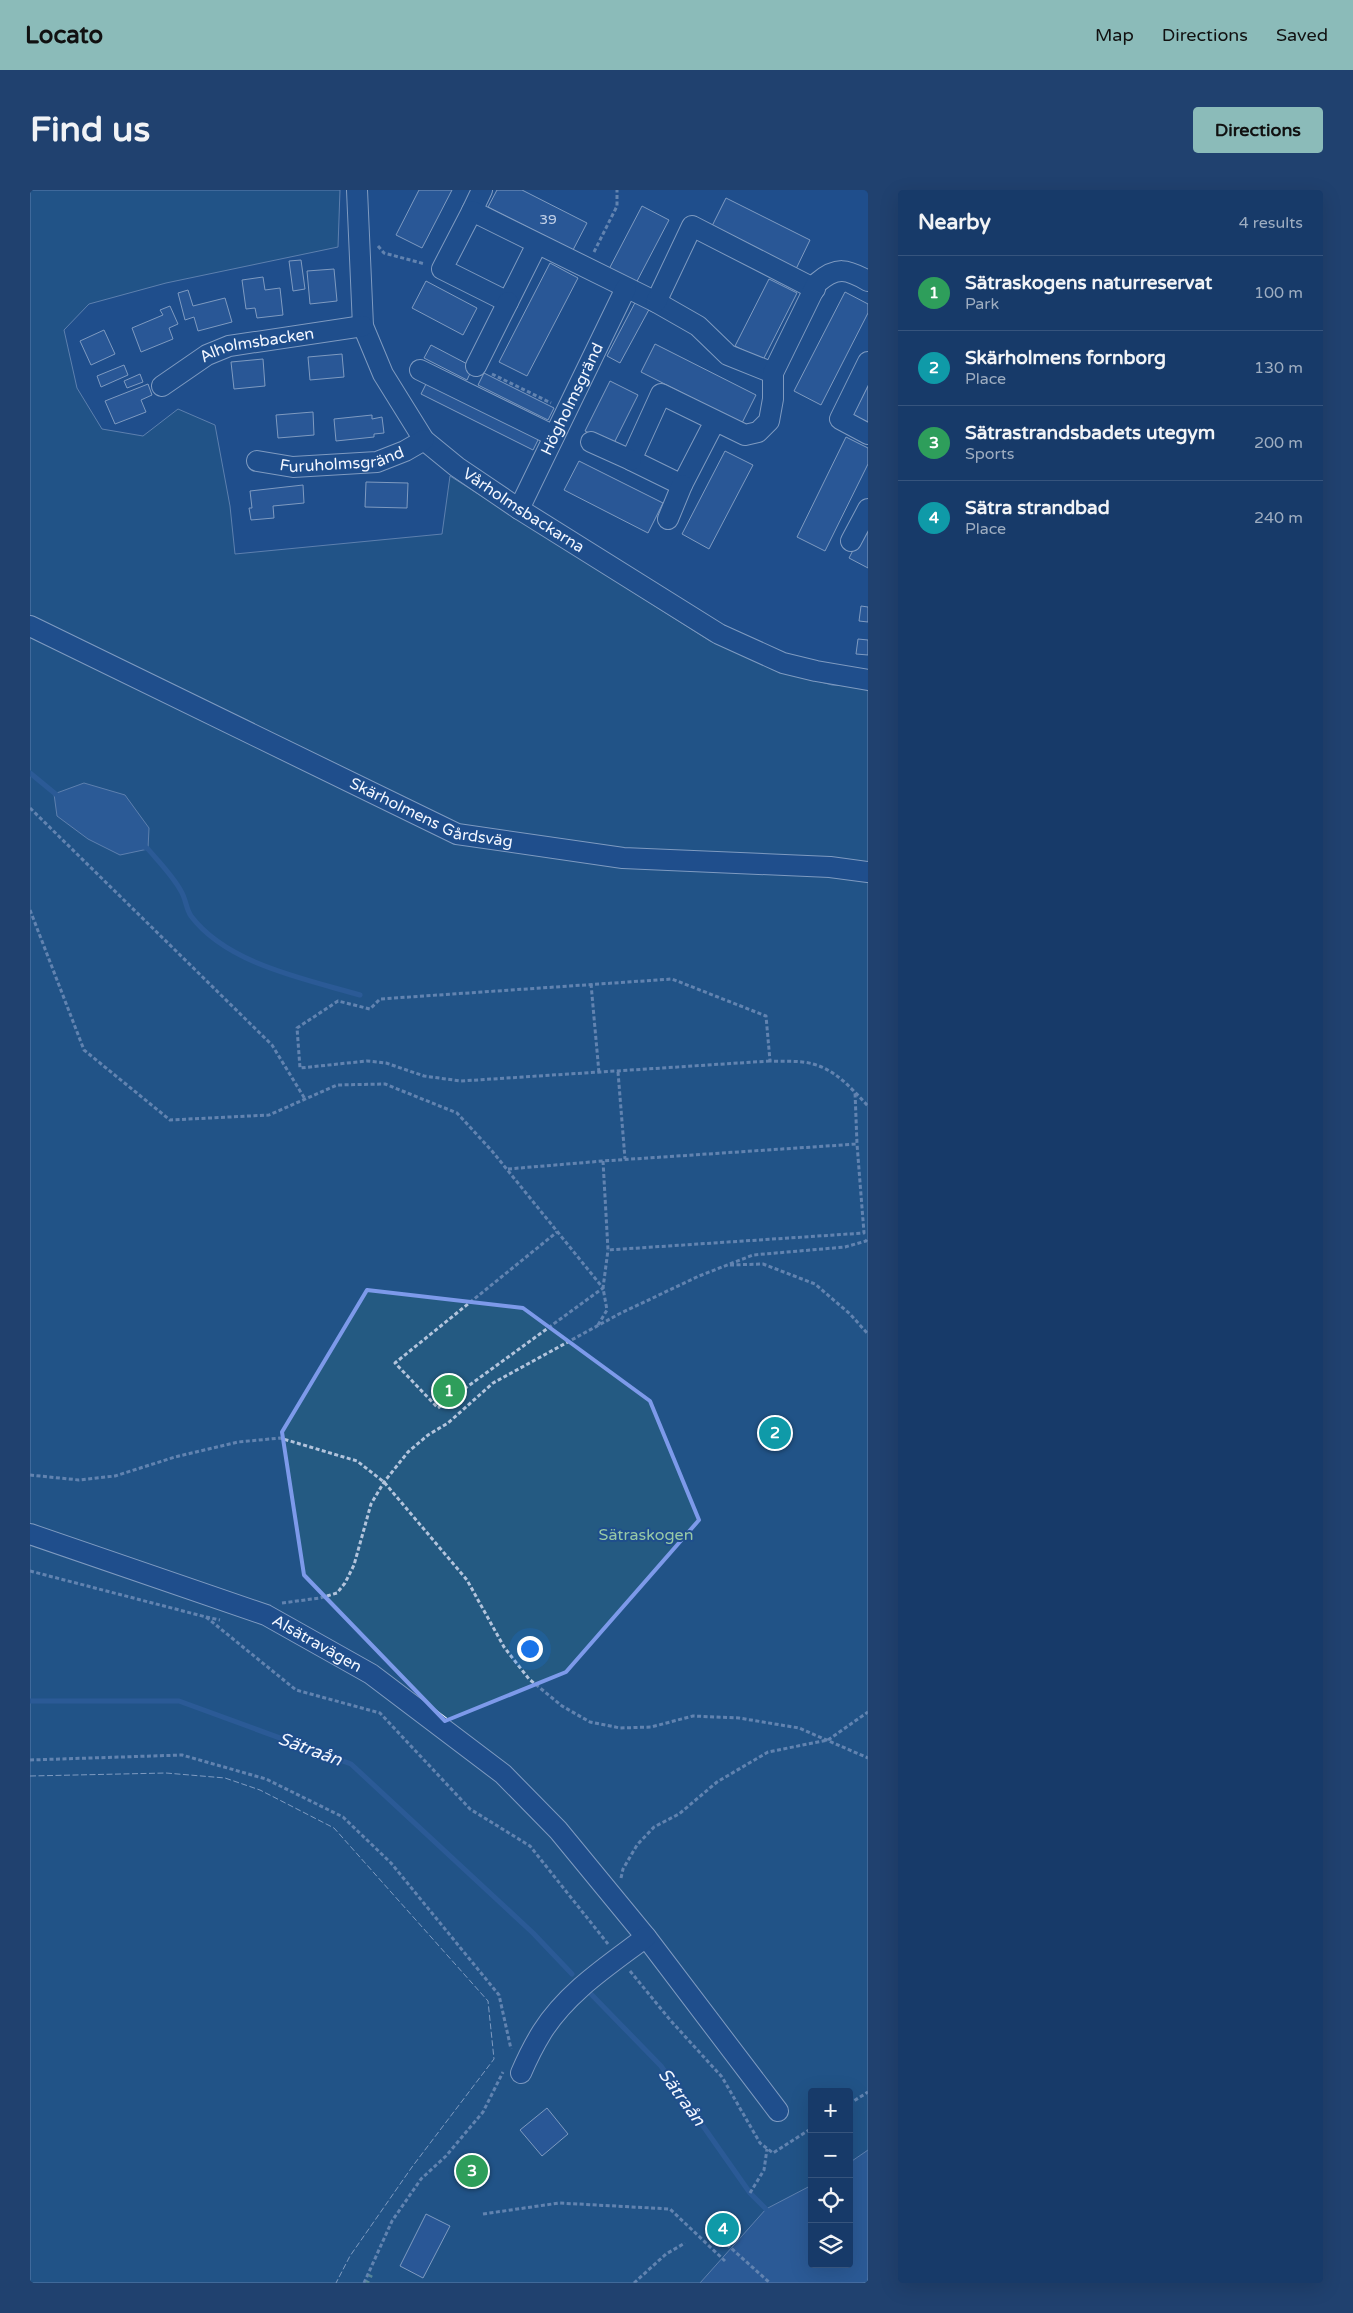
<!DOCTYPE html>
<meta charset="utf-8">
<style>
:root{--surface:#173a69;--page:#20416f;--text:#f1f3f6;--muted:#9eadc0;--line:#36547d;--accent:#8bbbb9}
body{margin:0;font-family:"Varela Round",sans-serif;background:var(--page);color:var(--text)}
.controls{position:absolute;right:15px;bottom:15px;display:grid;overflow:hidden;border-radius:5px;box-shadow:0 5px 20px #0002}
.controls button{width:45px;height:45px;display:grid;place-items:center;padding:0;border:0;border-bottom:1px solid var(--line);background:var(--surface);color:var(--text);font:25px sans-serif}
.you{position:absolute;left:499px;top:1458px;width:18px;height:18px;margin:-12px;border:4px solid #fff;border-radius:50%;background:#1a73e8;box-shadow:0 0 0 8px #1a73e833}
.badge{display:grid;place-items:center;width:32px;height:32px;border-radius:50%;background:var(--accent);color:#fff;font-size:16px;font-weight:700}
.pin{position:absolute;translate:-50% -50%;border:2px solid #fff;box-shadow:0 1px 5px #0006}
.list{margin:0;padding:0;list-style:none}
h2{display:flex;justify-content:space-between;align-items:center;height:65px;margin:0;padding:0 20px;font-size:21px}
h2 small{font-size:16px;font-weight:400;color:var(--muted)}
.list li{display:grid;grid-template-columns:32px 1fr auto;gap:15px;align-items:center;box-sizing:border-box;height:75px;padding:0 20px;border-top:1px solid var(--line)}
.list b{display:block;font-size:19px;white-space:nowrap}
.list p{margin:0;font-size:16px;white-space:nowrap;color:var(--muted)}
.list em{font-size:16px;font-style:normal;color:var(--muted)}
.icon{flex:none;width:28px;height:28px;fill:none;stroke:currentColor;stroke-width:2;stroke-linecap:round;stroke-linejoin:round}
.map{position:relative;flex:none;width:838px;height:2093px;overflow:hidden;border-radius:5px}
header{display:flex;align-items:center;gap:30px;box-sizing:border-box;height:70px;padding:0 25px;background:var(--accent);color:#111}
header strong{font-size:24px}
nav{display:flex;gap:28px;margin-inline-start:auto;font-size:18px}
.intro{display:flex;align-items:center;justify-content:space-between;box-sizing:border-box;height:120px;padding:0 30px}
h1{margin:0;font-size:35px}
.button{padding:12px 22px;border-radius:5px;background:var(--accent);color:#111;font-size:18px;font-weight:700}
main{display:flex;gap:30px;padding:0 30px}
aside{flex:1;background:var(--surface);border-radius:5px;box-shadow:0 5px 20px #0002}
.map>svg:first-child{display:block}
.green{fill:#245a82;stroke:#a8bbd7;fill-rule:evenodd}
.water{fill:#3b69a3;stroke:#a8bbd7}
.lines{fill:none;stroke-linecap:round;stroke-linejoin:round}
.stream{stroke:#3b69a3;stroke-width:5}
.building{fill:#3563a3;stroke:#f2f6ff}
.minor-casing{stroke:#f2f6ff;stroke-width:22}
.path{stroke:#b3c4dc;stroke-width:3;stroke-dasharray:4 2.5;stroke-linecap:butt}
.minor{stroke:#1f4e8c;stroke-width:20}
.hedge{stroke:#97c8a6;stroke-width:4;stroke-dasharray:2.5 4;stroke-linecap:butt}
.fence{stroke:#f2f6ff;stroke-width:1;stroke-dasharray:6 2.5;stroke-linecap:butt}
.marked{fill:none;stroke:#7d9aea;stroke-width:4;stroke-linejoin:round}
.labels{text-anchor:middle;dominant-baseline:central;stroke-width:4;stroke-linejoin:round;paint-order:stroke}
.number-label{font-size:14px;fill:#c3d1e8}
.street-label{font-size:16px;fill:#f2f6ff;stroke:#1f4e8c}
.park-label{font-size:16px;fill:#97c8a6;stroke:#1f4e8c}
.water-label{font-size:18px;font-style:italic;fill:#f2f6ff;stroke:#1f4e8c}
</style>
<header>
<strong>Locato</strong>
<nav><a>Map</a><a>Directions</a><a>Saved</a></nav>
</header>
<div class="intro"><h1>Find us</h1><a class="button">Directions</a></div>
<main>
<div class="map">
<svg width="838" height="2093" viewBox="0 0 838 2093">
<rect width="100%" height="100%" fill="#1f4e8c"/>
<!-- green -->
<path class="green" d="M0 0H310L308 57 136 93 59 114 34 140 47 198 72 239 113 246 148 219 185 235 200 316 205 364 412 344 420 286 680 451 747 480 802 495 838 497V2093H0ZM782 1902H819V2074H782Z"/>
<!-- water -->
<g class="water">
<path d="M54 593 95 605 119 638 118 659 90 665 58 649 27 626 24 604Z"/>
<path d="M838 1960V2093H670L736 2019 782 1995V2074H819V1973Z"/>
</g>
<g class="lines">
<!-- stream -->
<g class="stream">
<path d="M0 583 28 606"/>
<path d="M113 656 118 659C129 672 143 686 151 701 156 709 156 719 161 726 197 774 275 789 330 805"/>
<path d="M0 1511H149L321 1574 503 1743 542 1784"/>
<path d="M559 1802 631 1876 720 2003 736 2019"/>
</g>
</g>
<!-- building -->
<g class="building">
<path d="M389 0H422L392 58 366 45Z"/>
<path d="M467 0H492L557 33 543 60 458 17Z"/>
<path d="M696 8 780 50 766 79 682 36Z"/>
<path d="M612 16 639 30 605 95 578 81Z"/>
<path d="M271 70 275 99 263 101 259 71Z"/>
<path d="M520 73 548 88 497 186 469 172Z"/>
<path d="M304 79 307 111 280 114 277 81Z"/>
<path d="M233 87 235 100 250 98 253 125 227 128 225 118 216 119 212 90Z"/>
<path d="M739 89 767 103 733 170 705 156Z"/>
<path d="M396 91 447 118 433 145 382 118Z"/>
<path d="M158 100 163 116 195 108 202 132 168 141 164 127 155 130 148 103Z"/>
<path d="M815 102 838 114V123L791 215 764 201Z"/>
<path d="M608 107 622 114 590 173 577 166Z"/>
<path d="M140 116 148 134 139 138 143 149 111 162 102 138 133 125 130 120Z"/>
<path d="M74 140 85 164 61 175 50 151Z"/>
<path d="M625 154 726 205 712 233 611 182Z"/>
<path d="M401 155 443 177 437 190 394 168Z"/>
<path d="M312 164 314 187 280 190 278 167Z"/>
<path d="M233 169 235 196 204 199 201 172Z"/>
<path d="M94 175 98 185 71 197 67 186Z"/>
<path d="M454 183 524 218 518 230 448 195Z"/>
<path d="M110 184 113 192 97 198 94 191Z"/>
<path d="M398 190 510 246 503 260 391 204Z"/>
<path d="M580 191 608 205 583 255 555 241Z"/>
<path d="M118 194 122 205 111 210 116 222 85 234 75 211Z"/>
<path d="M837 197H838V232L823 225Z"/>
<path d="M283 222 284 245 248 248 246 225Z"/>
<path d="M342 225V229L352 227 354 243 344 244V247L306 251 304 229Z"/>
<path d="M816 247 838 258V274L795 361 767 347Z"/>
<path d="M695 261 723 275 679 359 652 344Z"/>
<path d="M549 271 633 313 618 343 534 300Z"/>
<path d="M336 292 378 293 377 318 335 317Z"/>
<path d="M273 295 274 313 243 316 244 328 221 330 219 318H222L220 301Z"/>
<path d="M834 339 838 341V378L819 368Z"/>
<path d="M831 416 838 417V432L829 431Z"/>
<path d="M828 449 838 450V465L826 464Z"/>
<path d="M517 1918 538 1944 512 1966 490 1940Z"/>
<path d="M396 2024 420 2036 393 2088 370 2076Z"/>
</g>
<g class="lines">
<!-- minor casing -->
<g class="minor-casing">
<g id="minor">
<path id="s1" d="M327 0 333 136 353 184 394 250 427 277 489 319 689 444 753 473 786 481 838 490"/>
<path d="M442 21 452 0"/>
<path d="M507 54 478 112 412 79 442 21 626 112 668 136 698 165 743 183"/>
<path d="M626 112 662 36 785 99"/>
<path d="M838 172 810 229 838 244"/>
<path d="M446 176 478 112"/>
<path d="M390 180 524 246"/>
<path id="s2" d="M132 196 177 165 199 156 333 136"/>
<path d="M685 231 652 295 601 270 631 204 715 245 728 242 739 231 743 209V183L787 93C807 76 817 79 838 91"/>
<path d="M561 252 601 270"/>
<path id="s3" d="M227 271 263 277 347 272 375 261 394 250"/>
<path id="s4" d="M489 319 596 98"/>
<path d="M638 329 652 295"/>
<path d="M821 351 838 319"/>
<path id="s5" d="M0 436 427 644 593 668 800 677 838 682"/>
<path id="s6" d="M0 1344 236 1425 341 1484 473 1584 528 1640 616 1747 748 1921"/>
<path d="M491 1883C497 1869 504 1855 512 1842 537 1802 579 1775 616 1747"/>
</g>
</g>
<!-- path -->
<g class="path">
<path d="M348 56 354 63 395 74"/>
<path d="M564 62 587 16V0"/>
<path d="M462 184 521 213"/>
<path d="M0 618 242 855 275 909"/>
<path d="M0 720 54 860 140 930 239 925 307 895 355 894 427 923 462 961 573 1098 408 1218 365 1173 527 1042"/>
<path d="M561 794 569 883"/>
<path d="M740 871 431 891 394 886 356 873 337 871 270 878 267 838 308 811 340 819 350 809 642 789 736 826 740 871C753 872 770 870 783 874 806 880 822 899 838 916"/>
<path d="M588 882 595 969"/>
<path d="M573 971 578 1060 834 1043 827 954"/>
<path d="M478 979 573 971 827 954 825 902"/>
<path d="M700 1075 733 1074 785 1094 820 1124 838 1144"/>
<path d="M568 1135 577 1120 573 1098 578 1060"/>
<path d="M0 1285 49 1290 85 1286 145 1267 208 1252 250 1248 327 1271 354 1292 437 1390 474 1457 499 1489 532 1516 560 1532 590 1538 621 1537 663 1526 709 1528 769 1538 838 1568"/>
<path d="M0 1381 176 1427 266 1500 350 1523 440 1619 500 1656 578 1754"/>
<path d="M252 1413 290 1408 307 1403 315 1393 324 1375 341 1314 354 1292 378 1262 398 1245 418 1233 463 1193 589 1124 669 1086 723 1065 815 1057 836 1051 838 1048"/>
<path d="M176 1427 190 1430"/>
<path d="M0 1570 152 1565 236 1589 313 1627 361 1673 469 1805 481 1859"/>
<path d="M591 1688 593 1679 607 1655 624 1637 649 1624 687 1592 738 1562 798 1550 838 1522"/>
<path d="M600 1781 641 1831 692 1887 730 1953 743 1963 782 1938"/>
<path d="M819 1914 838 1902"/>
<path d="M720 2003 734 1980 737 1959"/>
<path d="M453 2024 529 2013 640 2019 695 2071"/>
<path d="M692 2050 740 2093"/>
<path d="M334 2093 362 2031 391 1989 416 1966 453 1922 473 1882"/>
<path d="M604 2093 636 2064 655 2053"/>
</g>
<!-- minor -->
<use href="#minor" class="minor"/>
<!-- hedge -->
<path class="hedge" d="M337 2093 342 2083"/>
<!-- fence -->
<path class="fence" d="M0 1586 136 1583 195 1588 230 1600 304 1638 458 1811 464 1869 382 1977 320 2066 306 2093"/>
</g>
<!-- marked area -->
<path d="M0 0H838V2093H0ZM337 1100 493 1118 620 1211 669 1330 536 1482 415 1531 274 1385 252 1242Z" fill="#1f4e8c" fill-opacity=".55" fill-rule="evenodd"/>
<path class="marked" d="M337 1100 493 1118 620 1211 669 1330 536 1482 415 1531 274 1385 252 1242Z"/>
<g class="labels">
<!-- number labels -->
<g class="number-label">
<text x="518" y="29">39</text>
</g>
<!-- street labels -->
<g class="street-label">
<text stroke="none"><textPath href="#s2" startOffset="106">Alholmsbacken</textPath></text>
<text stroke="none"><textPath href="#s4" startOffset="122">Högholmsgränd</textPath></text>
<text stroke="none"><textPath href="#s3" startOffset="86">Furuholmsgränd</textPath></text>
<text stroke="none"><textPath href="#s1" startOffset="388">Vårholmsbackarna</textPath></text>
<text stroke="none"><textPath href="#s5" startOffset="444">Skärholmens Gårdsväg</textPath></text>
<text stroke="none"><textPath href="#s6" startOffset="308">Alsätravägen</textPath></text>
</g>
<!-- park labels -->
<g class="park-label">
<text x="616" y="1345">Sätraskogen</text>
</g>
<!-- water labels -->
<g class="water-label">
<text transform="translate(280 1559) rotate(20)">Sätraån</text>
<text transform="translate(652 1907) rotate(54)">Sätraån</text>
</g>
</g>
</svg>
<div class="controls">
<button>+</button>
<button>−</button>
<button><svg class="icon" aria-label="locate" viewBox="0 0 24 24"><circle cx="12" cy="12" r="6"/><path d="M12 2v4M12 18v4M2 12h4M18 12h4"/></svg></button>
<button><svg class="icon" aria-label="layers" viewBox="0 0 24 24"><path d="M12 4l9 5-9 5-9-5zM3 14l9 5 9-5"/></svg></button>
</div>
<div class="you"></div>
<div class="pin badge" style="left:419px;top:1201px;background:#2e9e5b">1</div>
<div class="pin badge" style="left:745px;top:1243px;background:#0f9aa8">2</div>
<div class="pin badge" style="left:442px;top:1981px;background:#2e9e5b">3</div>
<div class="pin badge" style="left:693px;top:2039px;background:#0f9aa8">4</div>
</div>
<aside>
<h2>Nearby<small>4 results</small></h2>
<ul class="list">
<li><span class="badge" style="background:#2e9e5b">1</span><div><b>Sätraskogens naturreservat</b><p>Park</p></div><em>100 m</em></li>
<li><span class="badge" style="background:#0f9aa8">2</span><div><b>Skärholmens fornborg</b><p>Place</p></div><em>130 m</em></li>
<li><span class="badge" style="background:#2e9e5b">3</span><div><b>Sätrastrandsbadets utegym</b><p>Sports</p></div><em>200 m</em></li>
<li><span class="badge" style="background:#0f9aa8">4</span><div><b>Sätra strandbad</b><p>Place</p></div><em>240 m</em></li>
</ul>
</aside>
</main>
